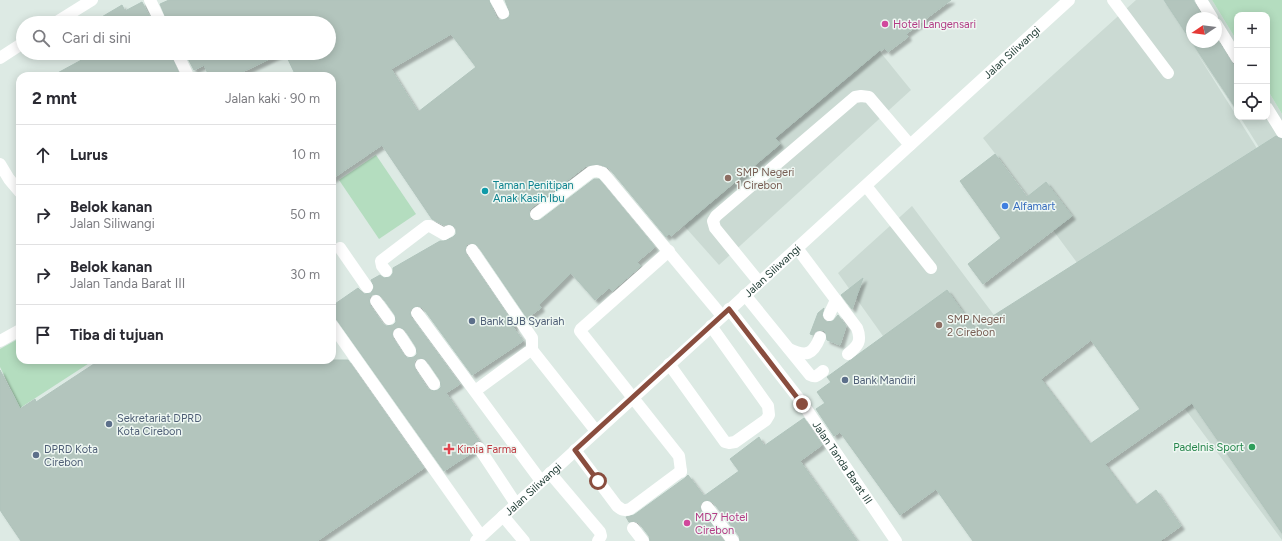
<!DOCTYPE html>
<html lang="id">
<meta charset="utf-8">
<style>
:root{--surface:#fff;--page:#f7f7f7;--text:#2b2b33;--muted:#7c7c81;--line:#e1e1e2}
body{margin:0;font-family:Figtree,sans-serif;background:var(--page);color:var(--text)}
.controls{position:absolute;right:12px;top:12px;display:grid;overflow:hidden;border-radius:8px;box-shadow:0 2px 10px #0003}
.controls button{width:36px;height:36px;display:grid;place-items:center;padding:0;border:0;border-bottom:1px solid var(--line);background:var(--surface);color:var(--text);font:20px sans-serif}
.compass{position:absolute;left:1186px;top:12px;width:36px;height:36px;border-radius:50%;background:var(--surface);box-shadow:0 2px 10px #0003;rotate:257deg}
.stop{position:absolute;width:12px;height:12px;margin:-9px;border:3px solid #894d3e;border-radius:50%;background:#fff}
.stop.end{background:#894d3e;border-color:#fff;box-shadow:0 1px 4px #0008}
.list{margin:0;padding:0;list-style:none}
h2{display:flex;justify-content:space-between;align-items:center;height:52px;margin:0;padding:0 16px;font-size:17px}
h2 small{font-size:13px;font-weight:400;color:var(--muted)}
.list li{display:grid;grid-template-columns:26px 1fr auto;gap:12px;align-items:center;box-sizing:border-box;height:60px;padding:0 16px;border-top:1px solid var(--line)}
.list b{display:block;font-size:15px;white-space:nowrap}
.list p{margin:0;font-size:13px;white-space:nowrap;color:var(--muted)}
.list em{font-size:13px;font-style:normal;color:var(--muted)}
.icon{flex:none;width:22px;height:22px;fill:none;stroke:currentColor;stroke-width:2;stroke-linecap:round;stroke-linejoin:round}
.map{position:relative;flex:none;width:1282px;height:541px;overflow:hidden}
.search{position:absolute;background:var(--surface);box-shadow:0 2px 10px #0003;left:16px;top:16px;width:320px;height:44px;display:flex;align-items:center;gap:10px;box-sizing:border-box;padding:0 14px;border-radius:22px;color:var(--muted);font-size:15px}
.panel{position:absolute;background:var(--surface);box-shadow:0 2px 10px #0003;left:16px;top:72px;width:320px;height:292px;border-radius:12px}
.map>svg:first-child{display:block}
.built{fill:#cbdad3;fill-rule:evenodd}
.green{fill:#b4ddbf}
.building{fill:#b3c5bd;stroke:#b0c4bc;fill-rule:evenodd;filter:url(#shadow)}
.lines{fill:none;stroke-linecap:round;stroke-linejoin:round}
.service{stroke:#fff;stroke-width:12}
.minor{stroke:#fff;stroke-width:12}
.secondary{stroke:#fff;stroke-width:12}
.route{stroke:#894d3e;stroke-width:5}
.hotel-dot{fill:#d1479c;stroke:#eef7f2;stroke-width:1.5}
.education-dot{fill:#8d6e63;stroke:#eef7f2;stroke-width:1.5}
.culture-dot{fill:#0f9aa8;stroke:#eef7f2;stroke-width:1.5}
.shop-dot{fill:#3f7fe0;stroke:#eef7f2;stroke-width:1.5}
.service-dot{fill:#5c6f8a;stroke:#eef7f2;stroke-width:1.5}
.leisure-dot{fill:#2e9e5b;stroke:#eef7f2;stroke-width:1.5}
.health-dot{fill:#e0444e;stroke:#eef7f2;stroke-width:1.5}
.labels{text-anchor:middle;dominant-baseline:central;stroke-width:3;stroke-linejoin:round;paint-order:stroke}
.hotel-label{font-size:11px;fill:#b23c85;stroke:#eef7f2;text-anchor:start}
.street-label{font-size:11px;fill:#1e3b33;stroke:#eef7f2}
.education-label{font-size:11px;fill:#785e54;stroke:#eef7f2;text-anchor:start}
.culture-label{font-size:11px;fill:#0d838f;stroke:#eef7f2;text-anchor:start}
.shop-label{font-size:11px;fill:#366cbe;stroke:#eef7f2;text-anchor:start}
.service-label{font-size:11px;fill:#4e5e75;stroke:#eef7f2;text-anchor:start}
.leisure-label{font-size:11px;fill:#27864d;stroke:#eef7f2;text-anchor:end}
.health-label{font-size:11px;fill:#be3a42;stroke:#eef7f2;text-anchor:start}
</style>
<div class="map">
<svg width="1282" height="541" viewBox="0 0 1282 541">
<defs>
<filter id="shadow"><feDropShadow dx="3.5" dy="3.5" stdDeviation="1" flood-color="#0004"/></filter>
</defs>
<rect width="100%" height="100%" fill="#ddeae4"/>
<!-- built -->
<g class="built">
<path d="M838 0 911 90 719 265 539 63Z"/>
<path d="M1136 0H1212L1237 41V112L1195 50 1282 188V540L1027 195 983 138ZM1192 18H1216V42H1192Z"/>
<path d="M1267 89 1282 114V184L1240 117H1267Z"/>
<path d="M912 206 1164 541H1018L913 378 838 273Z"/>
</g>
<!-- green -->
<g class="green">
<path d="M1212 0H1282V114L1267 89V15H1237V41Z"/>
<path d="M376 155 416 214 379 239 339 180Z"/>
<path d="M20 338V360H94L20 408 0 367V349Z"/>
</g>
<!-- building -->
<g class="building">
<path d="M169 0H489L496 17 499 20H503L509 17 510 14 505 0H951L906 34 908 37 888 52 885 48 881 51 880 50 775 138 780 144 671 236 669 234 666 237 609 168 599 164 586 166 531 208 529 211 530 218 533 221 540 220 594 179H599L655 247 637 262 641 266 612 291 609 288 595 300 571 273 539 305 541 308 527 318 478 246 472 243 467 244 465 250 466 254 515 326 513 327 523 341 472 375 423 308 417 306 410 310V313L411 317 460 384 446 393 479 441 475 442 473 444 472 448 473 452 444 471 332 313V306L358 288 364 294 371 293 374 287 371 280 380 275 384 278 390 277 393 273V268L440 241H444L453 237 456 234V228L449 224 444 225 432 219 382 145 332 179V76H296L285 53H329V23H168L160 4ZM451 34 476 67 418 112 391 69ZM376 294 382 297 395 315 396 322 393 325 386 326 383 324 370 305 369 298 372 295ZM399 327 405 330 416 347 417 354 414 357 407 358 404 355 393 338 392 334 393 330ZM421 358 427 361 440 380 441 387 438 390 434 391 428 389 415 369 414 365V361L417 359Z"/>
<path d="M1164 0H1193L1203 18H1192V42H1216V38L1237 71V110Z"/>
<path d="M142 2 153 23H100L102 22 100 18 122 5 125 11Z"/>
<path d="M85 53H170L180 76H52L87 57Z"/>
<path d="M185 53H282L234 76H209L204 65 194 70Z"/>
<path d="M1276 136 1282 139V533L1192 403 1105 464 1136 505 1156 490 1181 526 1160 541H973L936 489 900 515 840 432 834 436 816 409 825 403 817 392 831 382 827 377 947 290 974 328ZM1091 340 1140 409 1090 444 1041 379Z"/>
<path d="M995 154 1027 197 1046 182 1072 216 983 284 968 264 1001 238 960 181Z"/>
<path d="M863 278 852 309 841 295Z"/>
<path d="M824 308 822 316 826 322 833 321 838 315 846 326 840 345 827 340 826 333 823 330 816 331 813 335 810 334 818 313Z"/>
<path d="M100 360H348L424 468 317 541H21L0 510V370L20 409 35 399 36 402Z"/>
<path d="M804 418 822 445 800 461 857 541H740L739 536 713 502 706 500 700 504V508L724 541H650L649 536 639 523 635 521 629 522 626 517 634 515 685 478 688 475 704 496 739 471 730 459 759 437 764 446Z"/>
</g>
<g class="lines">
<!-- service -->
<g class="service">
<path d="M1113 0 1168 73"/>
<path d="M1201 0 1212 18"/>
<path d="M1216 24 1237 58"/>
<path d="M1267 108 1282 132"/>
<path d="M866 186 931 268"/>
<path d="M536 214 591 172 597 171 603 173 722 316"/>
<path d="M340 248 367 287"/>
<path d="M797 248 857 328C862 341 858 346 848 354"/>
<path d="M472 250 532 338V350"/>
<path d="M669 251 581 329 580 331 679 456 681 471"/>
<path d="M386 271 382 266 381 261 427 226H430L444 234 449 231"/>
<path d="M759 282 715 228 713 221 716 216 855 97 861 96 869 97 910 145"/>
<path d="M745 295 810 375C816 378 818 375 823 371"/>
<path d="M376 301 389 319"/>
<path d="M417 313 541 481"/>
<path d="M829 315 836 300"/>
<path d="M332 325 481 536"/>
<path d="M399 334 410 351"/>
<path d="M789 349C806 357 813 355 820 337"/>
<path d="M669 364 725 442 729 443 735 442 766 420 769 415 768 406 711 326"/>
<path d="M421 365 434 384"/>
<path d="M475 391 528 352 532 350 596 431"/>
<path d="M479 448 516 504"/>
<path d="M575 450 617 506C622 510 624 511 630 509L681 471V472"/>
<path d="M550 473 600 532 601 536 598 541"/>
<path d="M707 507 733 541"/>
<path d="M503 516 524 541"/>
<path d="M633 528 643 541"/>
</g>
<!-- minor -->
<g class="minor">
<path d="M150 0 161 23"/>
<path d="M496 0 503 13"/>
<path d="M55 23 92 0"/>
<path d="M177 53 188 76"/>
<path d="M0 58 23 43"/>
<path d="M0 164 9 179 20 192"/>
<path id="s1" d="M729 309 803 404 896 541"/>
<path d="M0 341 20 330"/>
</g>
<!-- secondary -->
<path class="secondary" id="s2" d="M476 541 1069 0"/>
</g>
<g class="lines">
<!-- route -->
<path class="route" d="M598 481 575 450 729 309 802 404"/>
</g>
<!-- markers -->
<g class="hotel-dot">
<circle cx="885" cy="24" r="4"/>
<circle cx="687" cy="523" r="4"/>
</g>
<g class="education-dot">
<circle cx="728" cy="178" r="4"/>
<circle cx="939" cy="325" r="4"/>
</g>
<circle class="culture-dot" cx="485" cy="191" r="4"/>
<circle class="shop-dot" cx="1005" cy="206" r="4"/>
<g class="service-dot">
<circle cx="472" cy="321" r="4"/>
<circle cx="845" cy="380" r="4"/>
<circle cx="109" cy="424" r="4"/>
<circle cx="36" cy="455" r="4"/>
</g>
<circle class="leisure-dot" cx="1252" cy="447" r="4"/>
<path class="health-dot" d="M447 443h4v4h4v4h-4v4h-4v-4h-4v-4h4z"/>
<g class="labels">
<!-- hotel labels -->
<g class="hotel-label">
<text x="893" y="24">Hotel Langensari</text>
<text x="695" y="517">MD7 Hotel<tspan x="695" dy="13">Cirebon</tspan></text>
</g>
<!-- street labels -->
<g class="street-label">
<text stroke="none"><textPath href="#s2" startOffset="725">Jalan Siliwangi</textPath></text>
<text stroke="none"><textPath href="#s2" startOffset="401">Jalan Siliwangi</textPath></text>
<text stroke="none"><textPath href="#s1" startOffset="191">Jalan Tanda Barat III</textPath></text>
<text stroke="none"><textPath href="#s2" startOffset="77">Jalan Siliwangi</textPath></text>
</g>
<!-- education labels -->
<g class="education-label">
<text x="736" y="172">SMP Negeri<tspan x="736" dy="13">1 Cirebon</tspan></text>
<text x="947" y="319">SMP Negeri<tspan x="947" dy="13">2 Cirebon</tspan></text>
</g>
<!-- culture labels -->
<g class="culture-label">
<text x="493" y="185">Taman Penitipan<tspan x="493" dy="13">Anak Kasih Ibu</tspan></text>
</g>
<!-- shop labels -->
<g class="shop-label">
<text x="1013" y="206">Alfamart</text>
</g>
<!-- service labels -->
<g class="service-label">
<text x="480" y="321">Bank BJB Syariah</text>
<text x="853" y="380">Bank Mandiri</text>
<text x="117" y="418">Sekretariat DPRD<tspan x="117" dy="13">Kota Cirebon</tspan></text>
<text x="44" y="449">DPRD Kota<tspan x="44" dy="13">Cirebon</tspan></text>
</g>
<!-- leisure labels -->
<g class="leisure-label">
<text x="1244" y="447">Padelnis Sport</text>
</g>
<!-- health labels -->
<g class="health-label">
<text x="457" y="449">Kimia Farma</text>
</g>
</g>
</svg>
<div class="controls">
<button>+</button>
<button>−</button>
<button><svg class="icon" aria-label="locate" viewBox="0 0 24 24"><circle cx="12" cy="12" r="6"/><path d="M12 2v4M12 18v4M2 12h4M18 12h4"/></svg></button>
</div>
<svg class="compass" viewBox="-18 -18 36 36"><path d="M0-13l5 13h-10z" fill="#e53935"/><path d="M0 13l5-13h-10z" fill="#7c7c81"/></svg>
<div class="stop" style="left:598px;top:481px"></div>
<div class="stop end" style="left:802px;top:404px"></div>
<div class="search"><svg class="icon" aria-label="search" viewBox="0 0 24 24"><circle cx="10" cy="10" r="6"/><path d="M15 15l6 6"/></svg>Cari di sini</div>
<section class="panel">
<h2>2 mnt<small>Jalan kaki · 90 m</small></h2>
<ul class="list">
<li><svg class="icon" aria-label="ahead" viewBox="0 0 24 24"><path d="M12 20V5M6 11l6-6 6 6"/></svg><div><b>Lurus</b></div><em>10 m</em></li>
<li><svg class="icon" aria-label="right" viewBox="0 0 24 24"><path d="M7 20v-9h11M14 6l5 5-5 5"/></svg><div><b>Belok kanan</b><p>Jalan Siliwangi</p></div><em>50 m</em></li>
<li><svg class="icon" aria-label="right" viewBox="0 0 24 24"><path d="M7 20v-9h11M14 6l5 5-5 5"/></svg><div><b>Belok kanan</b><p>Jalan Tanda Barat III</p></div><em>30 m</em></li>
<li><svg class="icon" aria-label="arrive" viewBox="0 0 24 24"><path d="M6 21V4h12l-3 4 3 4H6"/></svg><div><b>Tiba di tujuan</b></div></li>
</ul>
</section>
</div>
